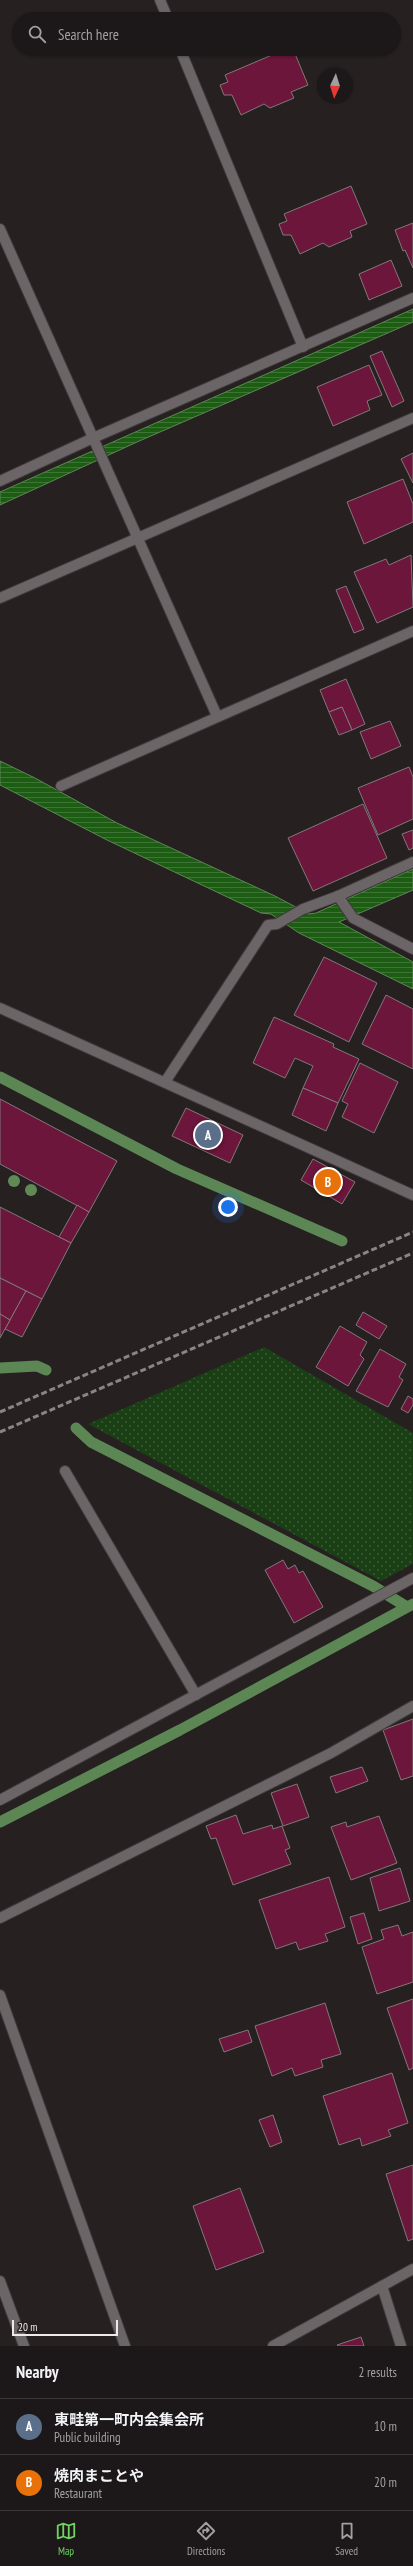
<!DOCTYPE html>
<meta charset="utf-8">
<style>
:root{--surface:#1c1819;--page:#292526;--text:#f1f3f6;--muted:#a0a0a2;--line:#3a3738;--accent:#6fd360}
body{margin:0;font-family:"PT Sans Narrow","Noto Sans JP",sans-serif;background:var(--page);color:var(--text)}
.compass{position:absolute;left:317px;top:68px;width:36px;height:36px;border-radius:50%;background:var(--surface);box-shadow:0 1px 3px #0004;rotate:184deg}
.scale{position:absolute;left:12px;bottom:10px;width:106px;box-sizing:border-box;padding-left:4px;border:2px solid #eeeaeb;border-top:0;font-size:11px;line-height:14px;white-space:nowrap;color:#eeeaeb;-webkit-text-stroke:3px #262021;paint-order:stroke}
.you{position:absolute;left:228px;top:1207px;width:14px;height:14px;margin:-10px;border:3px solid #fff;border-radius:50%;background:#1a73e8;box-shadow:0 0 0 6px #1a73e833}
.badge{display:grid;place-items:center;width:26px;height:26px;border-radius:50%;background:var(--accent);color:#fff;font-size:13px;font-weight:700}
.pin{position:absolute;translate:-50% -50%;border:2px solid #fff;box-shadow:0 1px 4px #0006}
.list{margin:0;padding:0;list-style:none}
h2{display:flex;justify-content:space-between;align-items:center;height:52px;margin:0;padding:0 16px;font-size:17px}
h2 small{font-size:13px;font-weight:400;color:var(--muted)}
.list li{display:grid;grid-template-columns:26px 1fr auto;gap:12px;align-items:center;box-sizing:border-box;height:56px;padding:0 16px;border-top:1px solid var(--line)}
.list b{display:block;font-size:15px;white-space:nowrap}
.list p{margin:0;font-size:13px;white-space:nowrap;color:var(--muted)}
.list em{font-size:13px;font-style:normal;color:var(--muted)}
.icon{flex:none;width:22px;height:22px;fill:none;stroke:currentColor;stroke-width:2;stroke-linecap:round;stroke-linejoin:round}
.map{position:relative;flex:none;width:413px;height:2346px;overflow:hidden}
.search{position:absolute;background:var(--surface);box-shadow:0 1px 3px #0004;left:12px;right:12px;top:12px;height:44px;display:flex;align-items:center;gap:10px;box-sizing:border-box;padding:0 14px;border-radius:22px;color:var(--muted);font-size:15px}
.sheet{height:164px;background:var(--surface)}
nav{display:flex;justify-content:space-around;align-items:center;box-sizing:border-box;height:56px;border-top:1px solid var(--line);background:var(--surface);font-size:11px;color:var(--muted)}
nav a{display:grid;justify-items:center;gap:2px}
nav .on{color:var(--accent)}
.map>svg:first-child{display:block}
.grass{fill:url(#grass-dots)}
.water{fill:url(#water-rules);stroke:#5c8754}
.lines{fill:none;stroke-linecap:round;stroke-linejoin:round}
.stream{stroke:#5c8754;stroke-width:11}
.building{fill:#6d163b;stroke:#80787a}
.street-casing{stroke:#403b3c;stroke-width:12}
.street{stroke:#6c6567;stroke-width:10}
.rail{stroke:#898485;stroke-width:3;stroke-dasharray:6 3;stroke-linecap:butt}
.tree{fill:#5f8a56}
</style>
<div class="map">
<svg width="413" height="2346" viewBox="0 0 413 2346">
<defs>
<pattern id="grass-dots" width="8" height="8" patternUnits="userSpaceOnUse"><rect width="8" height="8" fill="#1a3f14"/><path d="M2 2h.1M6 6h.1" fill="none" stroke="#3c5b36" stroke-width="1.8" stroke-linecap="round"/></pattern>
<pattern id="water-rules" width="6" height="5" patternUnits="userSpaceOnUse"><rect width="6" height="5" fill="#1d5d13"/><path d="M0 2.5h6" fill="none" stroke="#3e7436"/></pattern>
</defs>
<rect width="100%" height="100%" fill="#262021"/>
<!-- grass -->
<path class="grass" d="M264 1347 413 1433V1564L381 1581 88 1424Z"/>
<!-- water -->
<g class="water">
<path d="M413 309V322L137 442 0 505V492Z"/>
<path d="M0 761 35 778 117 823 275 896 309 914 316 913 413 869V890L339 922 413 962V989L299 933 271 914 261 913 107 840 0 785Z"/>
</g>
<g class="lines">
<!-- stream -->
<g class="stream">
<path d="M0 1077 177 1169 342 1241"/>
<path d="M0 1368 37 1366 46 1370"/>
<path d="M76 1428 91 1442 373 1586 407 1607"/>
<path d="M0 1822 180 1730 413 1604"/>
</g>
</g>
<!-- building -->
<g class="building">
<path d="M286 49H293L308 85 291 92 294 98 270 108 264 104 241 115 232 95H224L220 85 228 82 225 75Z"/>
<path d="M351 186 367 224 350 231 352 237 329 247 323 243 300 254 291 235H283L279 224 287 221 284 214Z"/>
<path d="M413 223V268L405 250 403 251 395 230Z"/>
<path d="M391 260 402 286 369 300 359 274Z"/>
<path d="M382 351 404 401 392 407 370 356Z"/>
<path d="M369 365 382 395 367 401 370 410 333 426 317 387Z"/>
<path d="M413 453V483L401 459Z"/>
<path d="M403 479 413 504V522L364 544 347 502Z"/>
<path d="M411 555 413 607 377 623 354 572 386 559 389 565Z"/>
<path d="M346 586 364 629 354 633 336 590Z"/>
<path d="M346 679 365 724 352 730 342 707 329 712 320 690Z"/>
<path d="M342 707 352 730 339 735 329 712Z"/>
<path d="M390 721 401 746 371 759 360 732Z"/>
<path d="M409 767 413 777V819L378 835 358 788Z"/>
<path d="M363 804 387 858 313 891 288 838Z"/>
<path d="M413 830V848L409 850 402 834Z"/>
<path d="M324 957 377 983 349 1042 294 1015Z"/>
<path d="M386 995 413 1009V1069L362 1044Z"/>
<path d="M274 1017 334 1044 333 1047 359 1059 338 1103 303 1088 313 1066 295 1058 285 1078 253 1063Z"/>
<path d="M360 1063 398 1082 374 1133 342 1117 348 1104 342 1101Z"/>
<path d="M303 1088 338 1103 326 1131 292 1115Z"/>
<path d="M0 1099 117 1161 89 1212 0 1164Z"/>
<path d="M186 1108 243 1135 230 1163 172 1136Z"/>
<path d="M313 1159 355 1182 342 1204 301 1180Z"/>
<path d="M77 1205 89 1212 71 1243 59 1237Z"/>
<path d="M0 1207 71 1243 42 1299 0 1278Z"/>
<path d="M0 1278 26 1291 10 1320 0 1314Z"/>
<path d="M26 1291 42 1299 22 1337 5 1329Z"/>
<path d="M363 1312 387 1326 379 1339 356 1325Z"/>
<path d="M0 1314 10 1320 0 1338Z"/>
<path d="M340 1326 367 1342 360 1355 364 1359 348 1386 316 1367Z"/>
<path d="M380 1349 406 1364 399 1377 403 1380 388 1407 356 1391Z"/>
<path d="M408 1396 413 1399V1405L408 1413 401 1409Z"/>
<path d="M283 1560 288 1569 295 1565 299 1573 303 1571 323 1607 294 1623 265 1570Z"/>
<path d="M413 1719V1776L401 1780 383 1730Z"/>
<path d="M362 1767 368 1781 336 1793 330 1777Z"/>
<path d="M297 1784 309 1817 283 1826 271 1793Z"/>
<path d="M236 1815 243 1834 272 1825 273 1829 282 1826 290 1848 285 1850 291 1864 233 1885 216 1838 211 1839 206 1826Z"/>
<path d="M379 1816 397 1863 351 1880 331 1827 346 1822 347 1827Z"/>
<path d="M400 1868 410 1901 379 1911 370 1878Z"/>
<path d="M329 1877 345 1927 325 1934 328 1941 299 1950 296 1942 276 1949 259 1900Z"/>
<path d="M364 1913 372 1939 358 1944 350 1917Z"/>
<path d="M398 1925 402 1936 413 1932V1982L377 1994 362 1947 384 1939 381 1930Z"/>
<path d="M413 1999V2068L409 2070 387 2008Z"/>
<path d="M325 2003 341 2054 321 2060 323 2067 295 2076 292 2068 272 2076 255 2026Z"/>
<path d="M248 2030 252 2042 224 2052 219 2039Z"/>
<path d="M392 2073 408 2123 388 2130 391 2136 362 2146 360 2138 339 2145 323 2096Z"/>
<path d="M273 2115 282 2142 270 2147 259 2120Z"/>
<path d="M413 2165V2239L408 2241 386 2174Z"/>
<path d="M240 2188 264 2252 216 2270 193 2206Z"/>
<path d="M361 2337 364 2346H338L337 2345Z"/>
</g>
<g class="lines">
<!-- street casing -->
<g class="street-casing">
<g id="street">
<path d="M160 0 168 19"/>
<path d="M180 49 303 347"/>
<path d="M0 229 217 716"/>
<path d="M0 481 93 438 413 298"/>
<path d="M0 598 413 418"/>
<path d="M61 786 413 631"/>
<path d="M338 896 353 918 413 949"/>
<path d="M0 1008 413 1195"/>
<path d="M165 1082 268 925 277 924 303 909 338 896 413 862"/>
<path d="M65 1471 196 1695"/>
<path d="M0 1800 413 1578"/>
<path d="M0 1918 331 1753 413 1706"/>
<path d="M0 1995 125 2346"/>
<path d="M0 2281 24 2346"/>
<path d="M382 2286 401 2346"/>
<path d="M273 2346 413 2269"/>
</g>
</g>
<!-- street -->
<use href="#street" class="street"/>
<!-- rail -->
<g class="rail">
<path d="M0 1412 413 1232"/>
<path d="M0 1432 413 1253"/>
</g>
</g>
<!-- trees -->
<g class="tree">
<circle cx="14" cy="1181" r="6"/>
<circle cx="31" cy="1190" r="6"/>
</g>
</svg>
<svg class="compass" viewBox="-18 -18 36 36"><path d="M0-13l5 13h-10z" fill="#e53935"/><path d="M0 13l5-13h-10z" fill="#a0a0a2"/></svg>
<div class="scale">20 m</div>
<div class="you"></div>
<div class="pin badge" style="left:208px;top:1135px;background:#5c6f8a">A</div>
<div class="pin badge" style="left:328px;top:1182px;background:#e8710a">B</div>
<div class="search"><svg class="icon" aria-label="search" viewBox="0 0 24 24"><circle cx="10" cy="10" r="6"/><path d="M15 15l6 6"/></svg>Search here</div>
</div>
<section class="sheet">
<h2>Nearby<small>2 results</small></h2>
<ul class="list">
<li><span class="badge" style="background:#5c6f8a">A</span><div><b>東畦第一町内会集会所</b><p>Public building</p></div><em>10 m</em></li>
<li><span class="badge" style="background:#e8710a">B</span><div><b>焼肉まことや</b><p>Restaurant</p></div><em>20 m</em></li>
</ul>
</section>
<nav>
<a class="on"><svg class="icon" aria-label="map" viewBox="0 0 24 24"><path d="M3 6l6-2 6 2 6-2v14l-6 2-6-2-6 2zM9 4v14M15 6v14"/></svg>Map</a>
<a><svg class="icon" aria-label="directions" viewBox="0 0 24 24"><path d="M12 3l9 9-9 9-9-9zM9 14v-3h6M13 9l2 2-2 2"/></svg>Directions</a>
<a><svg class="icon" aria-label="saved" viewBox="0 0 24 24"><path d="M7 4h10v16l-5-4-5 4z"/></svg>Saved</a>
</nav>
